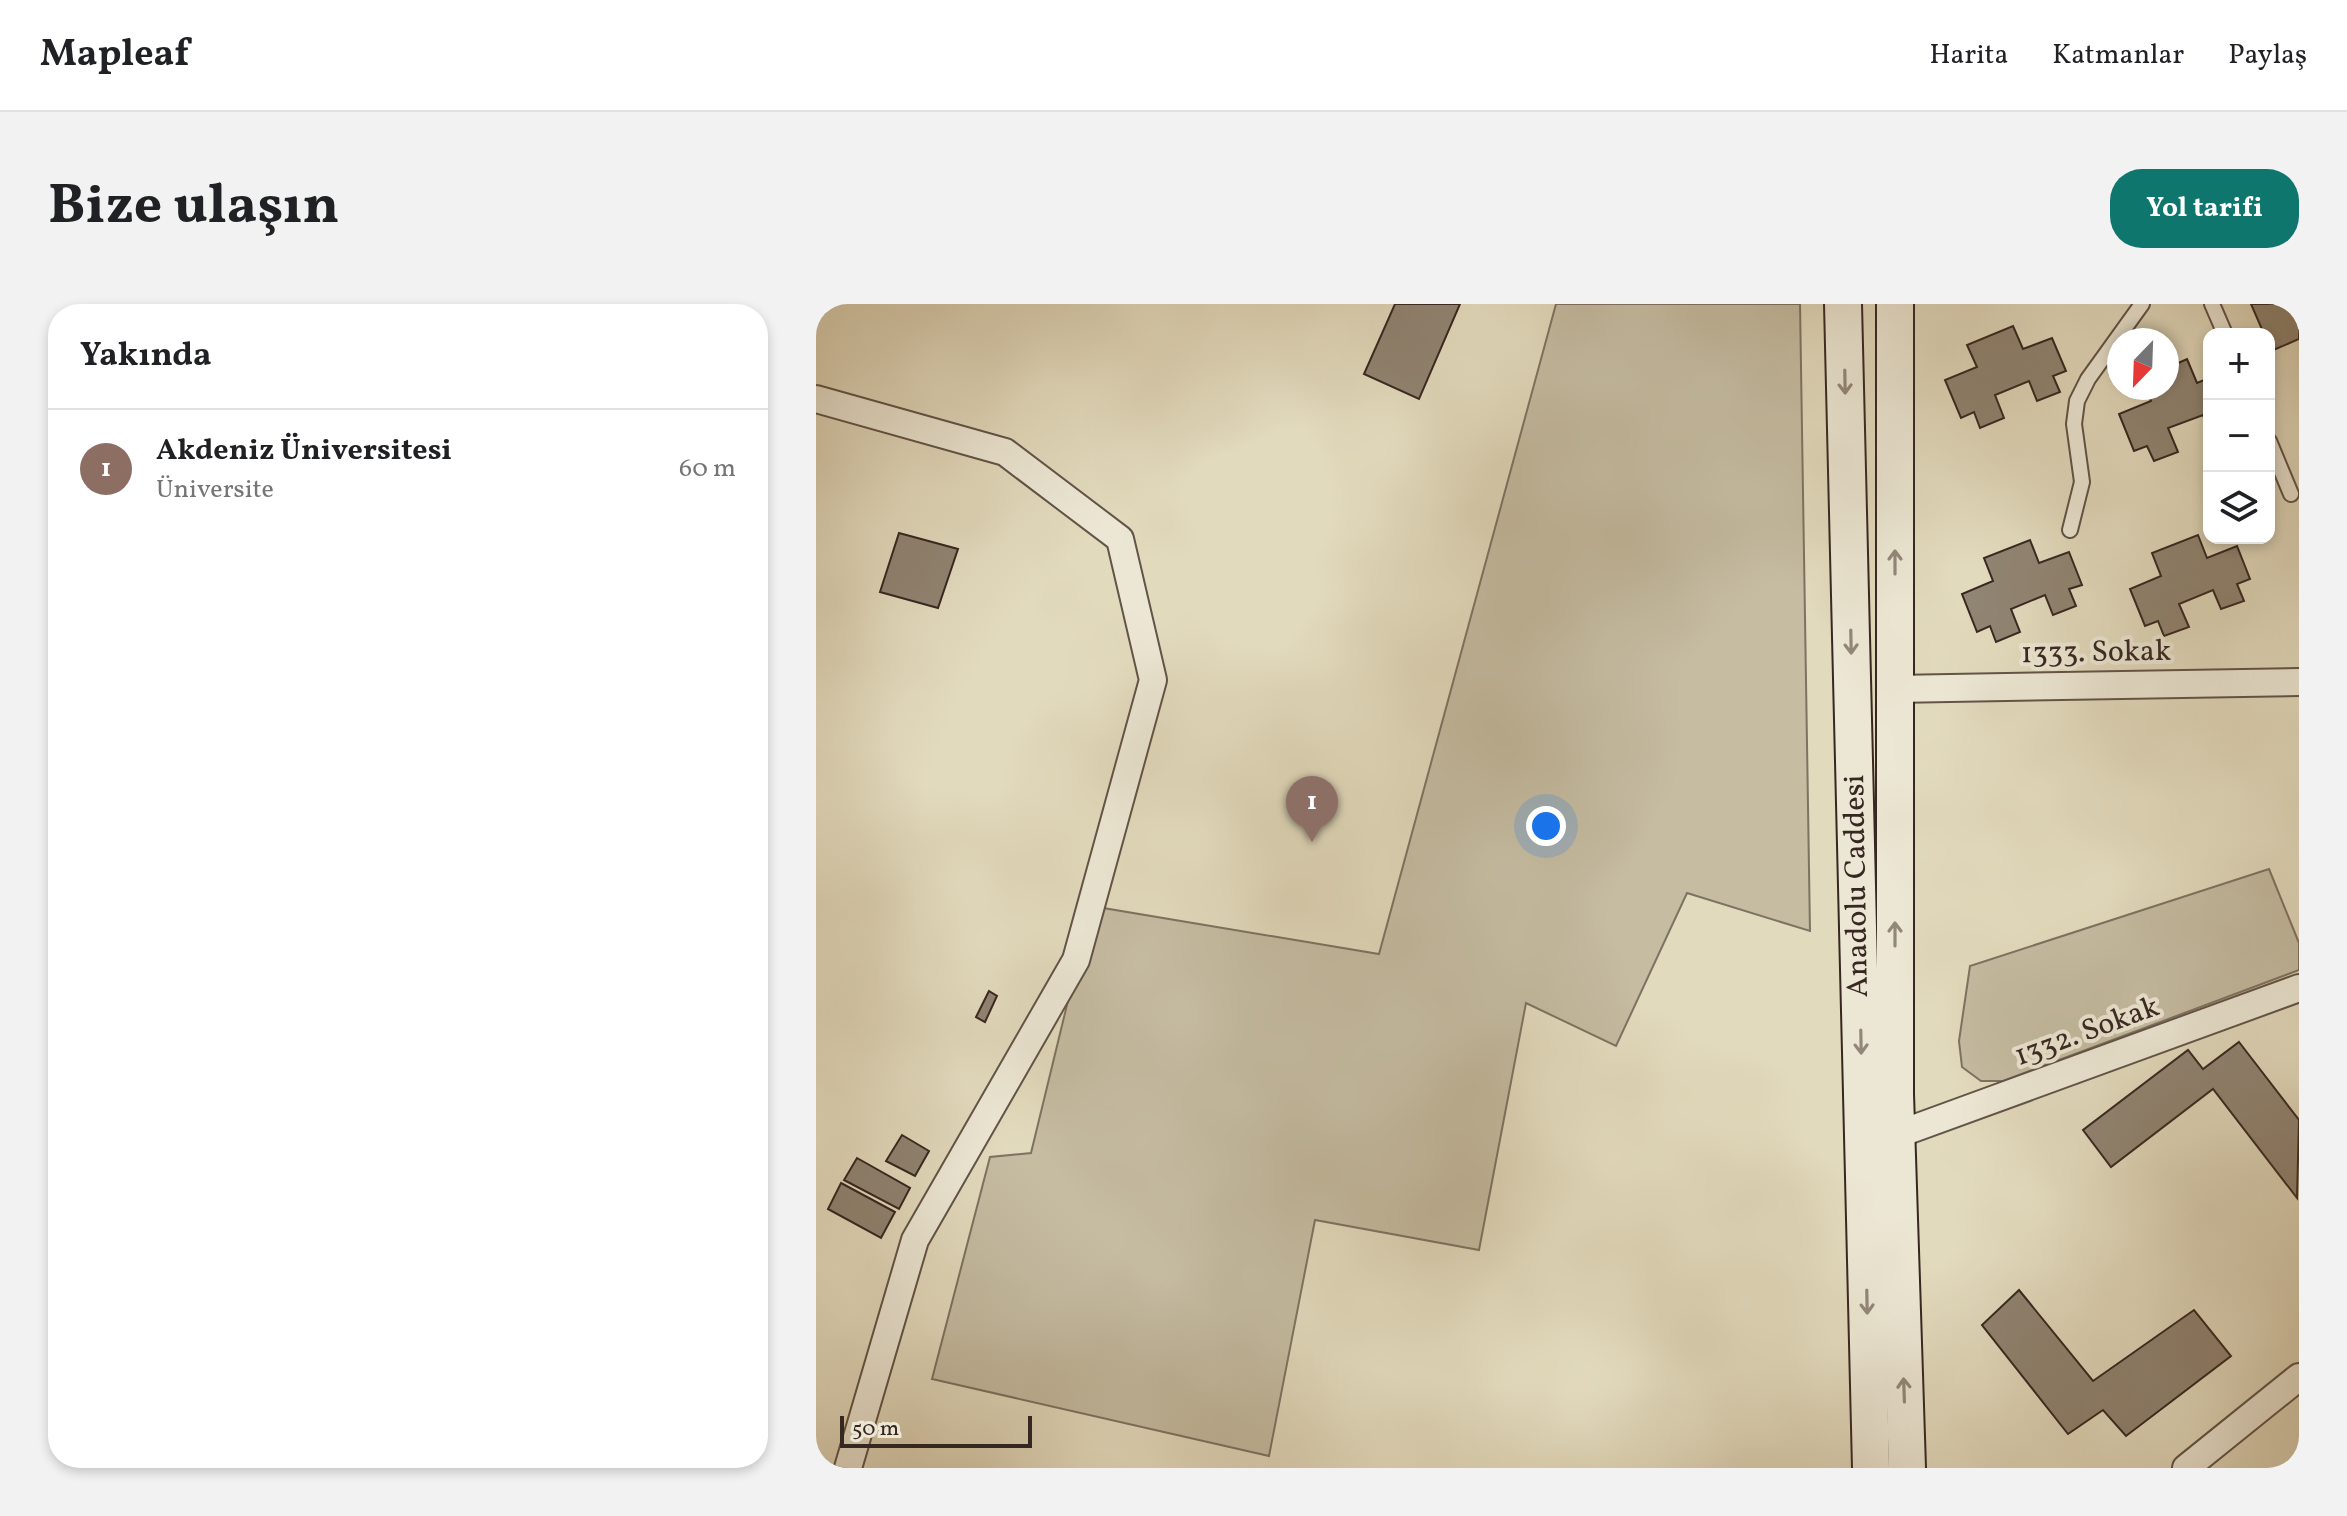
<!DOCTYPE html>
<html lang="tr">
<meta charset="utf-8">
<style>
:root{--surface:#fff;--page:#f2f2f2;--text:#202124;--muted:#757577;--line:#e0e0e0;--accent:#0f766e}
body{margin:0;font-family:Vollkorn,serif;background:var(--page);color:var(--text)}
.controls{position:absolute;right:24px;top:24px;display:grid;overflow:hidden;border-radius:16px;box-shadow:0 4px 12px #0003}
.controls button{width:72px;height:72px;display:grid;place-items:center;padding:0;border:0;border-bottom:2px solid var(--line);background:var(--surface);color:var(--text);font:40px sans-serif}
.compass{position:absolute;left:1291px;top:24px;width:72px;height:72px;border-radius:50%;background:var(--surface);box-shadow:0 4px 12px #0003;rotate:203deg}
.scale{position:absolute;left:24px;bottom:20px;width:192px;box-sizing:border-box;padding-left:8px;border:4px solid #372721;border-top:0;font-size:22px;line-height:28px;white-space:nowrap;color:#372721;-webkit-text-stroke:6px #ece7d4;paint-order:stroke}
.you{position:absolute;left:730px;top:522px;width:28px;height:28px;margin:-20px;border:6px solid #fff;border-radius:50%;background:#1a73e8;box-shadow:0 0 0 12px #1a73e833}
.badge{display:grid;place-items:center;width:52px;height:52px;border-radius:50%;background:var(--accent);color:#fff;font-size:26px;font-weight:700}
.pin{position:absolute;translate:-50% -66px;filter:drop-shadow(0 2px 4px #0008)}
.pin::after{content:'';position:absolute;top:42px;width:28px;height:24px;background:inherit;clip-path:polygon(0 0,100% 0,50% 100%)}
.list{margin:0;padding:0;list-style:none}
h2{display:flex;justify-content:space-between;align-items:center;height:104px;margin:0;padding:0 32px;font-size:34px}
h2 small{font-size:26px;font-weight:400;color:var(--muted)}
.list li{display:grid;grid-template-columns:52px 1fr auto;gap:24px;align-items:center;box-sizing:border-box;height:120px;padding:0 32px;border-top:2px solid var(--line)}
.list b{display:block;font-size:30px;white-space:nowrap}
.list p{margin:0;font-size:26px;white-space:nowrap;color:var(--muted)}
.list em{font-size:26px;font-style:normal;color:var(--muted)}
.icon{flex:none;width:44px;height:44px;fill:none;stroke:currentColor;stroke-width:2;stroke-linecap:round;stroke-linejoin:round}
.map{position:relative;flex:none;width:1483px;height:1164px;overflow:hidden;border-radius:32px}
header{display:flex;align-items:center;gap:48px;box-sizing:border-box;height:112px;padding:0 40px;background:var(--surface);border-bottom:2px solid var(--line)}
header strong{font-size:38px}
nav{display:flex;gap:44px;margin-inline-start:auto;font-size:28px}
.intro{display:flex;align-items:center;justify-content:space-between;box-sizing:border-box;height:192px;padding:0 48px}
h1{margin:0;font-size:56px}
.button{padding:20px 36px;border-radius:32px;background:var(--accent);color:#fff;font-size:28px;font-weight:700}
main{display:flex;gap:48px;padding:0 48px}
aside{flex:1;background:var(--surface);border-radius:32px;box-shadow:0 4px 12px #0003}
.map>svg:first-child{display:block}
.green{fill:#c5bca2;stroke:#7e7262;stroke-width:2}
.building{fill:#908472;stroke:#372721;stroke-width:2}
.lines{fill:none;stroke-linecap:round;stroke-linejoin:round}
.service-casing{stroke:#625448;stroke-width:18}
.minor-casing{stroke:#625448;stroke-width:30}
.secondary-casing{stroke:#372721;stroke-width:40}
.service{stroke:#ece7d4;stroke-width:14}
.minor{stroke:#ece7d4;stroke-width:26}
.secondary{stroke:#ece7d4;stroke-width:36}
.oneway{stroke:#92877a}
.labels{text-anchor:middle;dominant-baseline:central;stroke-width:8;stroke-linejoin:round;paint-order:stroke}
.street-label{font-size:30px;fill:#372721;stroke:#ece7d4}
</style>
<header>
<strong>Mapleaf</strong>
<nav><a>Harita</a><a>Katmanlar</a><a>Paylaş</a></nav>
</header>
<div class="intro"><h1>Bize ulaşın</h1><a class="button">Yol tarifi</a></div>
<main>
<aside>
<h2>Yakında<small></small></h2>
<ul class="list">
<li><span class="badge" style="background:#8d6e63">1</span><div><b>Akdeniz Üniversitesi</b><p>Üniversite</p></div><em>60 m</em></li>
</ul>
</aside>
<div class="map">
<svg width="1483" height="1164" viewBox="0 0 1483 1164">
<rect width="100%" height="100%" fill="#e2dabd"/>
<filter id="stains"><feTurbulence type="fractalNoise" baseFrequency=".0025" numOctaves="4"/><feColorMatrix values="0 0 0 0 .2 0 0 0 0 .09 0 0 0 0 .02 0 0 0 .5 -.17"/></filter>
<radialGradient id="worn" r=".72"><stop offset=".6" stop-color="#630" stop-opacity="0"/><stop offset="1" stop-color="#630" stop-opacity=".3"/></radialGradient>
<!-- green -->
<g class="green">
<path d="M740 0H984L994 627 871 589 800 742 710 699 663 946 499 916 453 1152 116 1075 174 853 215 849 275 602 563 650Z"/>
<path d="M1453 565 1483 639V666L1187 777H1165L1146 763 1143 737 1154 662Z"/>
</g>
<!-- building -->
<g class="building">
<path d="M579 0H644L603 95 548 70Z"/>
<path d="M1435 0H1483V35L1455 47 1453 30H1448Z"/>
<path d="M1197 22 1207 45 1236 34 1250 67 1237 72 1244 88 1221 97 1213 77 1179 91 1188 114 1164 124 1158 108 1145 114 1129 76 1161 63 1151 41Z"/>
<path d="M1371 55 1381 79 1393 74V127L1387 111 1352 124 1362 148 1338 157 1331 142 1318 147 1303 110 1335 97 1329 84H1351V64Z"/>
<path d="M83 229 142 245 122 304 64 288Z"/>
<path d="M1382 231 1391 254 1421 242 1434 275 1421 280 1428 297 1405 305 1397 286 1363 300 1373 323 1348 332 1342 317 1329 322 1314 285 1345 272 1336 249Z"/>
<path d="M1214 236 1223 259 1253 248 1266 281 1253 285 1260 302 1237 311 1229 291 1195 305 1204 328 1180 338 1174 322 1161 328 1146 290 1177 277 1168 254Z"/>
<path d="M173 687 181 692 169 718 160 713Z"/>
<path d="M1423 738 1483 816 1481 894 1397 785 1295 863 1267 826 1372 746 1387 765Z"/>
<path d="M86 831 113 847 99 872 70 857Z"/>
<path d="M41 854 94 884 83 905 28 876Z"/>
<path d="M25 879 79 908 65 934 12 905Z"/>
<path d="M1203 986 1277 1077 1378 1006 1415 1052 1310 1132 1287 1106 1252 1130 1166 1021Z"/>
<path d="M1483 1152V1164H1466Z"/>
</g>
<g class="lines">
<!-- service casing -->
<g class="service-casing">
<g id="service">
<path d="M1396 0 1409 30"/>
<path d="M1453 137 1475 190"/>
<path d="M1254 226 1266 178 1258 120 1261 97 1272 75 1326 0"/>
</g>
</g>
<!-- minor casing -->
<g class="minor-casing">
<g id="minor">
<path d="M0 95 189 148 304 235 337 376 260 656 99 936 32 1164"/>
<path d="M1078 385 1483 378"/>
<path d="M1080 831 1483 684"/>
<path d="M1370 1164 1483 1073"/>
</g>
</g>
<!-- secondary casing -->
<g class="secondary-casing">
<g id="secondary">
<path d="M1027 0 1055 1164"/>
<path d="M1079 0V790L1091 1164"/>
</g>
</g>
<!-- service -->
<use href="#service" class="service"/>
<!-- minor -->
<use href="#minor" class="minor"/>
<!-- secondary -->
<use href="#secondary" class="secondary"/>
</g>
<!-- one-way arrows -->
<defs><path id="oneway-shaft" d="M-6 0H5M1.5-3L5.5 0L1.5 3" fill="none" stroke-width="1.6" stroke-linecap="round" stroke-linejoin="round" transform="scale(2)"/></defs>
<g class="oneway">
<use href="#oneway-shaft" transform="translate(1029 78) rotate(89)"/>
<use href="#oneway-shaft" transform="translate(1079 258) rotate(-90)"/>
<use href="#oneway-shaft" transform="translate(1035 338) rotate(89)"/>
<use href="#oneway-shaft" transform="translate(1079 630) rotate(-90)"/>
<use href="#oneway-shaft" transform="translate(1045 738) rotate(89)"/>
<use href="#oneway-shaft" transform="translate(1051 998) rotate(89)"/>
<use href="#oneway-shaft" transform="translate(1088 1086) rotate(-92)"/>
</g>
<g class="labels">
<!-- street labels -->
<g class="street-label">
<text transform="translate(1280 349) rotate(-1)">1333. Sokak</text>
<text transform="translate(1041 582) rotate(-91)">Anadolu Caddesi</text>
<text transform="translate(1271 728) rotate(-20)">1332. Sokak</text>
</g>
</g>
<rect width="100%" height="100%" filter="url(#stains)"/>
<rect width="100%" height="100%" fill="url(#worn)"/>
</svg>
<div class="controls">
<button>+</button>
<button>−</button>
<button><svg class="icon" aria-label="layers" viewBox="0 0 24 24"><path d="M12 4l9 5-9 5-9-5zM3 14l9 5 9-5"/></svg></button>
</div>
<svg class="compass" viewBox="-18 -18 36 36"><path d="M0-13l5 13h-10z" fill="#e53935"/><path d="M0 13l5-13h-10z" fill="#757577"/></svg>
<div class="scale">50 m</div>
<div class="you"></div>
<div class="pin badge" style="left:496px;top:538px;background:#8d6e63">1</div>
</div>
</main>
